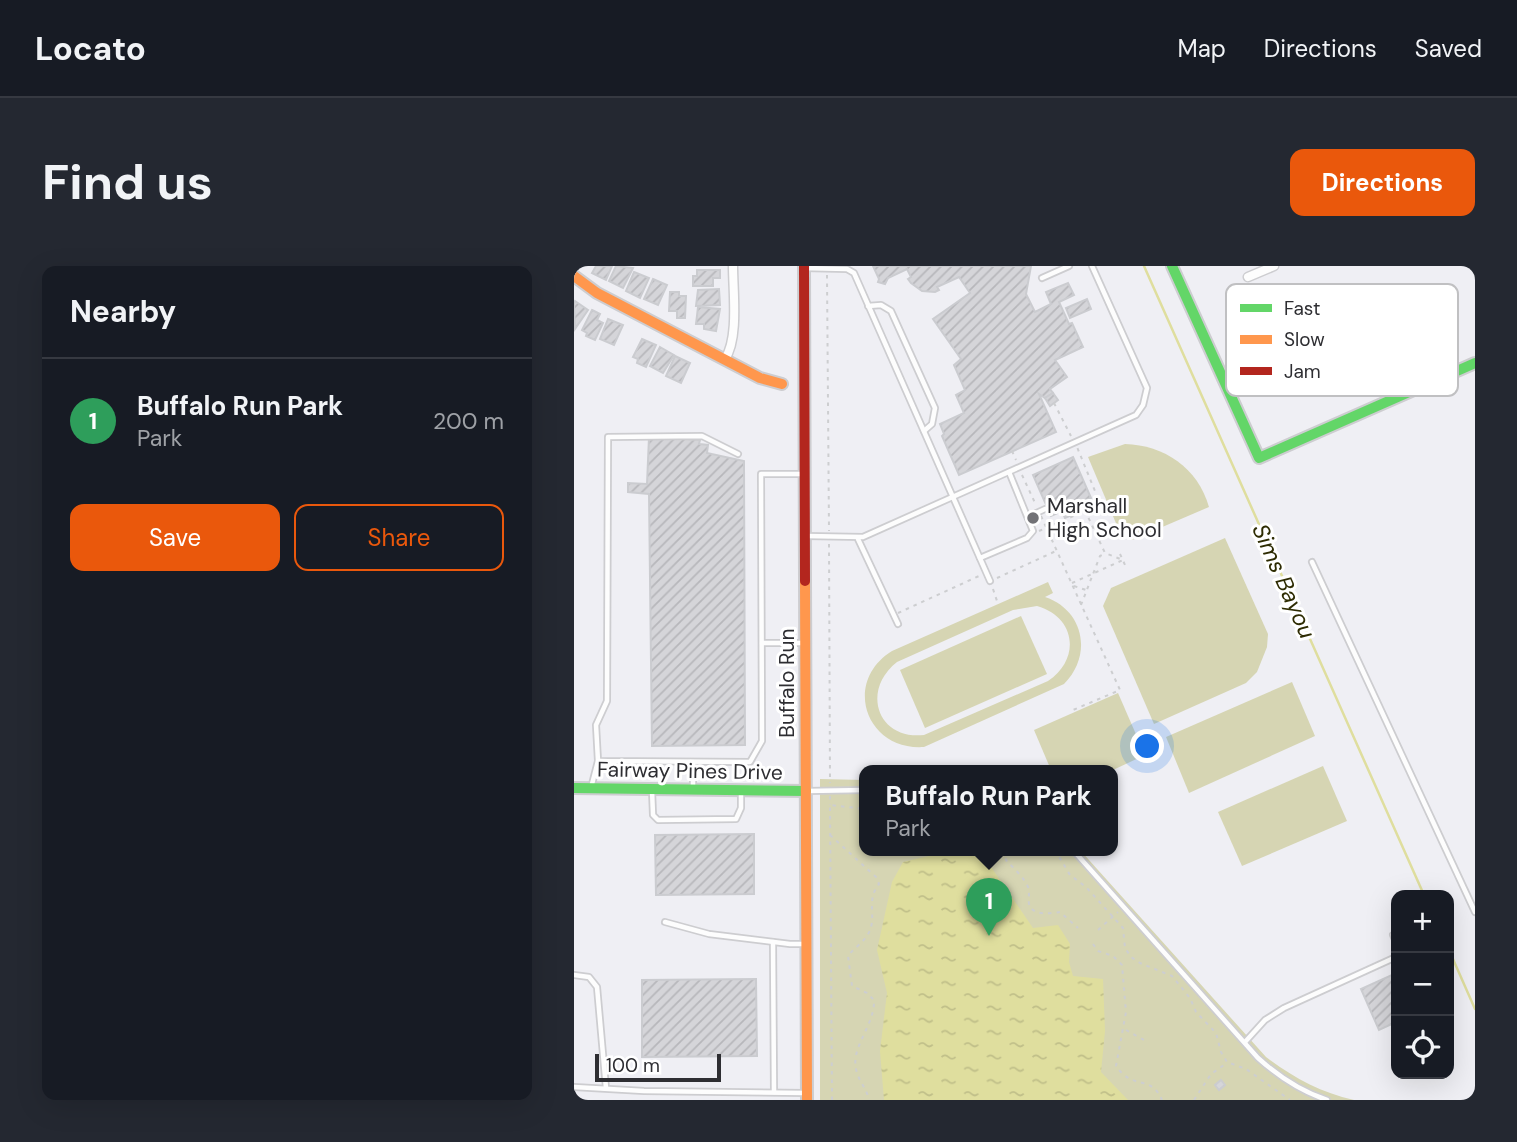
<!DOCTYPE html>
<meta charset="utf-8">
<style>
:root{--surface:#171b24;--page:#242831;--text:#f1f3f6;--muted:#9ea1a6;--line:#363941;--accent:#ea580c}
body{margin:0;font-family:"DM Sans",sans-serif;background:var(--page);color:var(--text)}
.controls{position:absolute;right:21px;bottom:21px;display:grid;overflow:hidden;border-radius:14px;box-shadow:0 7px 28px #0002}
.controls button{width:63px;height:63px;display:grid;place-items:center;padding:0;border:0;border-bottom:2px solid var(--line);background:var(--surface);color:var(--text);font:35px sans-serif}
.scale{position:absolute;left:21px;bottom:18px;width:126px;box-sizing:border-box;padding-left:7px;border:4px solid #2e2e32;border-top:0;font-size:19px;line-height:24px;white-space:nowrap;color:#2e2e32;-webkit-text-stroke:5px #fff;paint-order:stroke}
.you{position:absolute;left:574px;top:481px;width:24px;height:24px;margin:-18px;border:5px solid #fff;border-radius:50%;background:#1a73e8;box-shadow:0 0 0 10px #1a73e833}
.badge{display:grid;place-items:center;width:46px;height:46px;border-radius:50%;background:var(--accent);color:#fff;font-size:23px;font-weight:700}
.pin{position:absolute;translate:-50% -58px;filter:drop-shadow(0 2px 4px #0008)}
.pin::after{content:'';position:absolute;top:37px;width:24px;height:21px;background:inherit;clip-path:polygon(0 0,100% 0,50% 100%)}
.popup{position:absolute;left:285px;top:499px;width:259px;height:91px;box-sizing:border-box;display:grid;place-content:center;border-radius:14px;background:var(--surface);filter:drop-shadow(0 2px 5px #0005);font-size:23px;white-space:nowrap;color:var(--muted)}
.popup b{font-size:26px;color:var(--text)}
.popup::after{content:'';position:absolute;left:50%;top:100%;margin-left:-14px;border:14px solid transparent;border-top-color:var(--surface)}
.list{margin:0;padding:0;list-style:none}
h2{display:flex;justify-content:space-between;align-items:center;height:91px;margin:0;padding:0 28px;font-size:30px}
h2 small{font-size:23px;font-weight:400;color:var(--muted)}
.list li{display:grid;grid-template-columns:46px 1fr auto;gap:21px;align-items:center;box-sizing:border-box;height:126px;padding:0 28px;border-top:2px solid var(--line)}
.list b{display:block;font-size:26px;white-space:nowrap}
.list p{margin:0;font-size:23px;white-space:nowrap;color:var(--muted)}
.list em{font-size:23px;font-style:normal;color:var(--muted)}
.actions{display:flex;gap:14px;padding:21px 28px}
.actions a{flex:1;padding:16px 0;border:2px solid var(--accent);border-radius:14px;text-align:center;font-size:24px;color:var(--accent)}
.actions .main{background:var(--accent);color:#fff}
.icon{flex:none;width:38px;height:38px;fill:none;stroke:currentColor;stroke-width:2;stroke-linecap:round;stroke-linejoin:round}
.map{position:relative;flex:none;width:901px;height:834px;overflow:hidden;border-radius:14px}
header{display:flex;align-items:center;gap:42px;box-sizing:border-box;height:98px;padding:0 35px;background:var(--surface);border-bottom:2px solid var(--line)}
header strong{font-size:33px}
nav{display:flex;gap:38px;margin-inline-start:auto;font-size:24px}
.intro{display:flex;align-items:center;justify-content:space-between;box-sizing:border-box;height:168px;padding:0 42px}
h1{margin:0;font-size:49px}
.button{padding:18px 32px;border-radius:14px;background:var(--accent);color:#fff;font-size:24px;font-weight:700}
main{display:flex;gap:42px;padding:0 42px}
aside{flex:1;background:var(--surface);border-radius:14px;box-shadow:0 7px 28px #0002}
.map>svg:first-child{display:block}
.green{fill:#d6d5b3;fill-rule:evenodd}
.water{fill:url(#water-ripples)}
.lines{fill:none;stroke-linecap:round;stroke-linejoin:round}
.stream{stroke:#dfde9e;stroke-width:2.5}
.building{fill:url(#building-hatch);stroke:#cbccd0;stroke-width:2}
.lane-casing{stroke:#cdcdd0;stroke-width:8}
.street-casing{stroke:#cdcdd0;stroke-width:11}
.fast-casing{stroke:#cdcdd0;stroke-width:14}
.slow-casing{stroke:#cdcdd0;stroke-width:14}
.jam-casing{stroke:#cdcdd0;stroke-width:14}
.path{stroke:#cdced0;stroke-width:2;stroke-dasharray:3.5 5;stroke-linecap:butt}
.lane{stroke:#fdfdfd;stroke-width:4.5}
.street{stroke:#fdfdfd;stroke-width:8}
.fast{stroke:#63d668;stroke-width:10}
.slow{stroke:#ff974d;stroke-width:10}
.jam{stroke:#b3261e;stroke-width:10}
.poi-dot{fill:#727276;stroke:#fff;stroke-width:2.5}
.labels{text-anchor:middle;dominant-baseline:central;stroke-width:6;stroke-linejoin:round;paint-order:stroke}
.poi-label{font-size:21px;fill:#2e2e32;stroke:#fff;text-anchor:start}
.street-label{font-size:21px;fill:#2e2e32;stroke:#fff}
.water-label{font-size:23px;font-style:italic;fill:#2e2c03;stroke:#fff}
.key{fill:#fff;stroke:#c0c0c2;stroke-width:2}
.key-label{font-size:19px;fill:#2e2e32}
</style>
<header>
<strong>Locato</strong>
<nav><a>Map</a><a>Directions</a><a>Saved</a></nav>
</header>
<div class="intro"><h1>Find us</h1><a class="button">Directions</a></div>
<main>
<aside>
<h2>Nearby<small></small></h2>
<ul class="list">
<li><span class="badge" style="background:#2e9e5b">1</span><div><b>Buffalo Run Park</b><p>Park</p></div><em>200 m</em></li>
</ul>
<div class="actions"><a class="main">Save</a><a>Share</a></div>
</aside>
<div class="map">
<svg width="901" height="834" viewBox="0 0 901 834">
<defs>
<pattern id="water-ripples" width="26" height="14" patternUnits="userSpaceOnUse" patternTransform="scale(1.75)"><rect width="26" height="14" fill="#dfde9e"/><path d="M2 4q2-2 4 0t4 0M15 11q2-2 4 0t4 0" fill="none" stroke="#c0bf89"/></pattern>
<pattern id="building-hatch" width="6" height="6" patternUnits="userSpaceOnUse" patternTransform="scale(1.75)"><rect width="6" height="6" fill="#d5d5d9"/><path d="M-1 1l2-2M0 6l6-6M5 7l2-2" fill="none" stroke="#b7b7bb"/></pattern>
</defs>
<rect width="100%" height="100%" fill="#efeff4"/>
<!-- green -->
<g class="green">
<path d="M551 178C590 179 624 202 635 241L558 274 547 269 514 191Z"/>
<path d="M651 272 694 368 693 381 683 406 672 417 580 458 529 340 537 322Z"/>
<path d="M474 316 479 327 471 331C510 344 519 389 490 418L350 481C292 485 268 416 318 385ZM463 340C502 351 507 393 474 415L350 469C303 474 287 424 323 396L439 344Z"/>
<path d="M447 350 473 408 351 462 326 404Z"/>
<path d="M718 416 741 470 615 527 592 471Z"/>
<path d="M544 427 571 489 539 504H477L460 464Z"/>
<path d="M749 500 773 555 668 600 644 546Z"/>
<path d="M246 513 291 514V584H506L692 791C720 812 746 826 780 834H246Z"/>
</g>
<!-- water -->
<path class="water" d="M380 584H414L417 601 459 662 484 659 496 678 495 696 499 710 529 713 531 765 527 806 554 834H310L306 785 313 727 303 684 318 616 329 596Z"/>
<g class="lines">
<!-- stream -->
<g class="stream">
<path d="M570 0 850 629"/>
<path d="M875 684 901 743"/>
</g>
</g>
<!-- building -->
<g class="building">
<path d="M22 0H38L32 14 18 7Z"/>
<path d="M42 0 59 2 49 22 35 15Z"/>
<path d="M299 0H457L452 28 461 46 477 38 472 26 494 17 500 29 485 36 495 58 498 57 509 81 481 94 493 111 476 123 479 127 471 132 465 128 482 166 385 209 368 170 370 168 366 158 390 147 382 129 391 124 380 99 387 93 359 53 396 27 385 11 363 21 365 24 361 26 348 25 337 17 334 13 337 11 333 3 314 12 311 18 304 16 305 13Z"/>
<path d="M123 4H146V12H139V20H119V10H123Z"/>
<path d="M60 6 75 12 66 32 52 25Z"/>
<path d="M79 13 93 19 84 39 70 33Z"/>
<path d="M145 23 146 39 122 40 124 24Z"/>
<path d="M96 26H105V30H112L111 52H103V45H95Z"/>
<path d="M513 33 517 43 496 52 492 42Z"/>
<path d="M1 35 14 44 1 63 0 37Z"/>
<path d="M124 41 146 43 142 65 130 63V58H122Z"/>
<path d="M18 44 26 48 23 54 29 57 21 74 12 70 13 67 8 64Z"/>
<path d="M34 53 49 59 40 79 26 73Z"/>
<path d="M68 73 82 79 72 101 63 97 64 93 59 91Z"/>
<path d="M86 81 100 89 89 107 76 100Z"/>
<path d="M101 90 116 97 107 117 92 110Z"/>
<path d="M479 127 484 134 476 140 471 132Z"/>
<path d="M75 171 126 174 125 178 134 179 133 187 170 195 171 479 78 480 75 228 54 226V217L73 218Z"/>
<path d="M499 191 517 232 505 237 508 245 491 252 488 245 477 250 459 209Z"/>
<path d="M180 568V628L82 629 81 569Z"/>
<path d="M820 708 822 713V756L805 764 787 723Z"/>
<path d="M182 713 183 790 68 791V714Z"/>
<path d="M647 814 651 819 645 824 641 819Z"/>
</g>
<g class="lines">
<!-- lane casing -->
<g class="lane-casing">
<g id="lane">
<path d="M230 2 273 3 280 7 416 315"/>
<path d="M468 12 495 0"/>
<path d="M294 40 307 39 317 45 361 142 358 158 350 165"/>
<path d="M164 188 128 170 34 171 33 435 22 459 24 495 176 496 188 475 187 208H231"/>
<path d="M454 251 471 243"/>
<path d="M232 270 289 271 562 149 569 139 573 122 518 0"/>
<path d="M284 273 324 358"/>
<path d="M406 292 453 272 459 265 435 206"/>
<path d="M738 296 901 646"/>
<path d="M188 377H231"/>
<path d="M17 522 24 495"/>
<path d="M119 523V496"/>
<path d="M78 524 79 549 84 554 162 553 167 542V525"/>
<path d="M233 525 291 524"/>
<path d="M499 584 684 792C705 811 726 825 753 834"/>
<path d="M91 656 135 668 216 678H231"/>
<path d="M819 669 822 676"/>
<path d="M199 676 200 826"/>
<path d="M0 709 15 711 23 721 32 822"/>
<path d="M671 776 691 754 710 742 822 691"/>
<path d="M0 821 70 825 232 827"/>
</g>
</g>
<!-- street casing -->
<g class="street-casing">
<g id="street">
<path d="M674 11 700 0"/>
<path d="M151 93C165 72 159 26 159 0"/>
</g>
</g>
<!-- fast casing -->
<g class="fast-casing">
<g id="fast">
<path d="M598 0 685 192 901 97"/>
<path d="M0 522 232 525"/>
</g>
</g>
<!-- slow casing -->
<g class="slow-casing">
<g id="slow">
<path d="M0 10 23 27 186 112 208 118"/>
<path d="M231 315 233 834"/>
</g>
</g>
<!-- jam casing -->
<g class="jam-casing">
<path id="jam" d="M230 0 231 315"/>
</g>
<!-- path -->
<g class="path">
<path d="M253 9 255 265"/>
<path d="M480 137 497 170"/>
<path d="M438 185 442 194"/>
<path d="M448 209 462 239"/>
<path d="M467 250 546 424 499 444 500 446"/>
<path d="M465 265 518 242 523 230 503 181"/>
<path d="M255 278 256 517"/>
<path d="M546 288 551 299"/>
<path d="M423 312 482 285"/>
<path d="M498 317 549 294 531 287 508 238"/>
<path d="M500 320 512 324"/>
<path d="M419 323 424 338"/>
<path d="M507 339 526 290 530 288"/>
<path d="M324 347 405 310"/>
<path d="M256 530V539"/>
<path d="M256 569 302 611 305 618C291 635 304 652 294 668 290 676 280 682 274 690L278 720 293 727 300 734C301 759 277 780 282 803 284 814 293 823 295 834"/>
<path d="M433 584 432 594C439 602 450 611 454 621 456 627 454 632 455 638 459 651 477 647 486 646L504 662"/>
<path d="M481 584 496 609 512 621 549 662 551 682 557 691 566 697 598 710 616 732 622 746 642 767 647 786 653 796 672 803 716 834"/>
<path d="M524 664 544 646"/>
<path d="M519 678 524 685 539 690 548 699 552 746 542 800C559 825 577 808 588 834"/>
<path d="M552 764 570 774"/>
<path d="M258 834 256 539 291 543"/>
<path d="M620 834 637 808 653 797"/>
</g>
<!-- lane -->
<use href="#lane" class="lane"/>
<!-- street -->
<use href="#street" class="street"/>
<!-- fast -->
<use href="#fast" class="fast"/>
<!-- slow -->
<use href="#slow" class="slow"/>
<!-- jam -->
<use href="#jam" class="jam"/>
</g>
<!-- markers -->
<circle class="poi-dot" cx="459" cy="252" r="7"/>
<g class="labels">
<!-- poi labels -->
<g class="poi-label">
<text x="473" y="240">Marshall<tspan x="473" dy="24">High School</tspan></text>
</g>
<!-- street labels -->
<g class="street-label">
<text transform="translate(213 417) rotate(-90)">Buffalo Run</text>
<text transform="translate(116 505) rotate(1)">Fairway Pines Drive</text>
</g>
<!-- water labels -->
<g class="water-label">
<text transform="translate(710 315) rotate(66)">Sims Bayou</text>
</g>
</g>
<!-- legend -->
<rect x="652" y="18" width="232" height="112" rx="10" class="key"/>
<rect x="666" y="38" width="32" height="8" fill="#63d668"/>
<rect x="666" y="69" width="32" height="9" fill="#ff974d"/>
<rect x="666" y="101" width="32" height="8" fill="#b3261e"/>
<g class="key-label">
<text x="710" y="49">Fast</text>
<text x="710" y="80">Slow</text>
<text x="710" y="112">Jam</text>
</g>
</svg>
<div class="controls">
<button>+</button>
<button>−</button>
<button><svg class="icon" aria-label="locate" viewBox="0 0 24 24"><circle cx="12" cy="12" r="6"/><path d="M12 2v4M12 18v4M2 12h4M18 12h4"/></svg></button>
</div>
<div class="scale">100 m</div>
<div class="you"></div>
<div class="pin badge" style="left:415px;top:670px;background:#2e9e5b">1</div>
<div class="popup"><b>Buffalo Run Park</b>Park</div>
</div>
</main>
